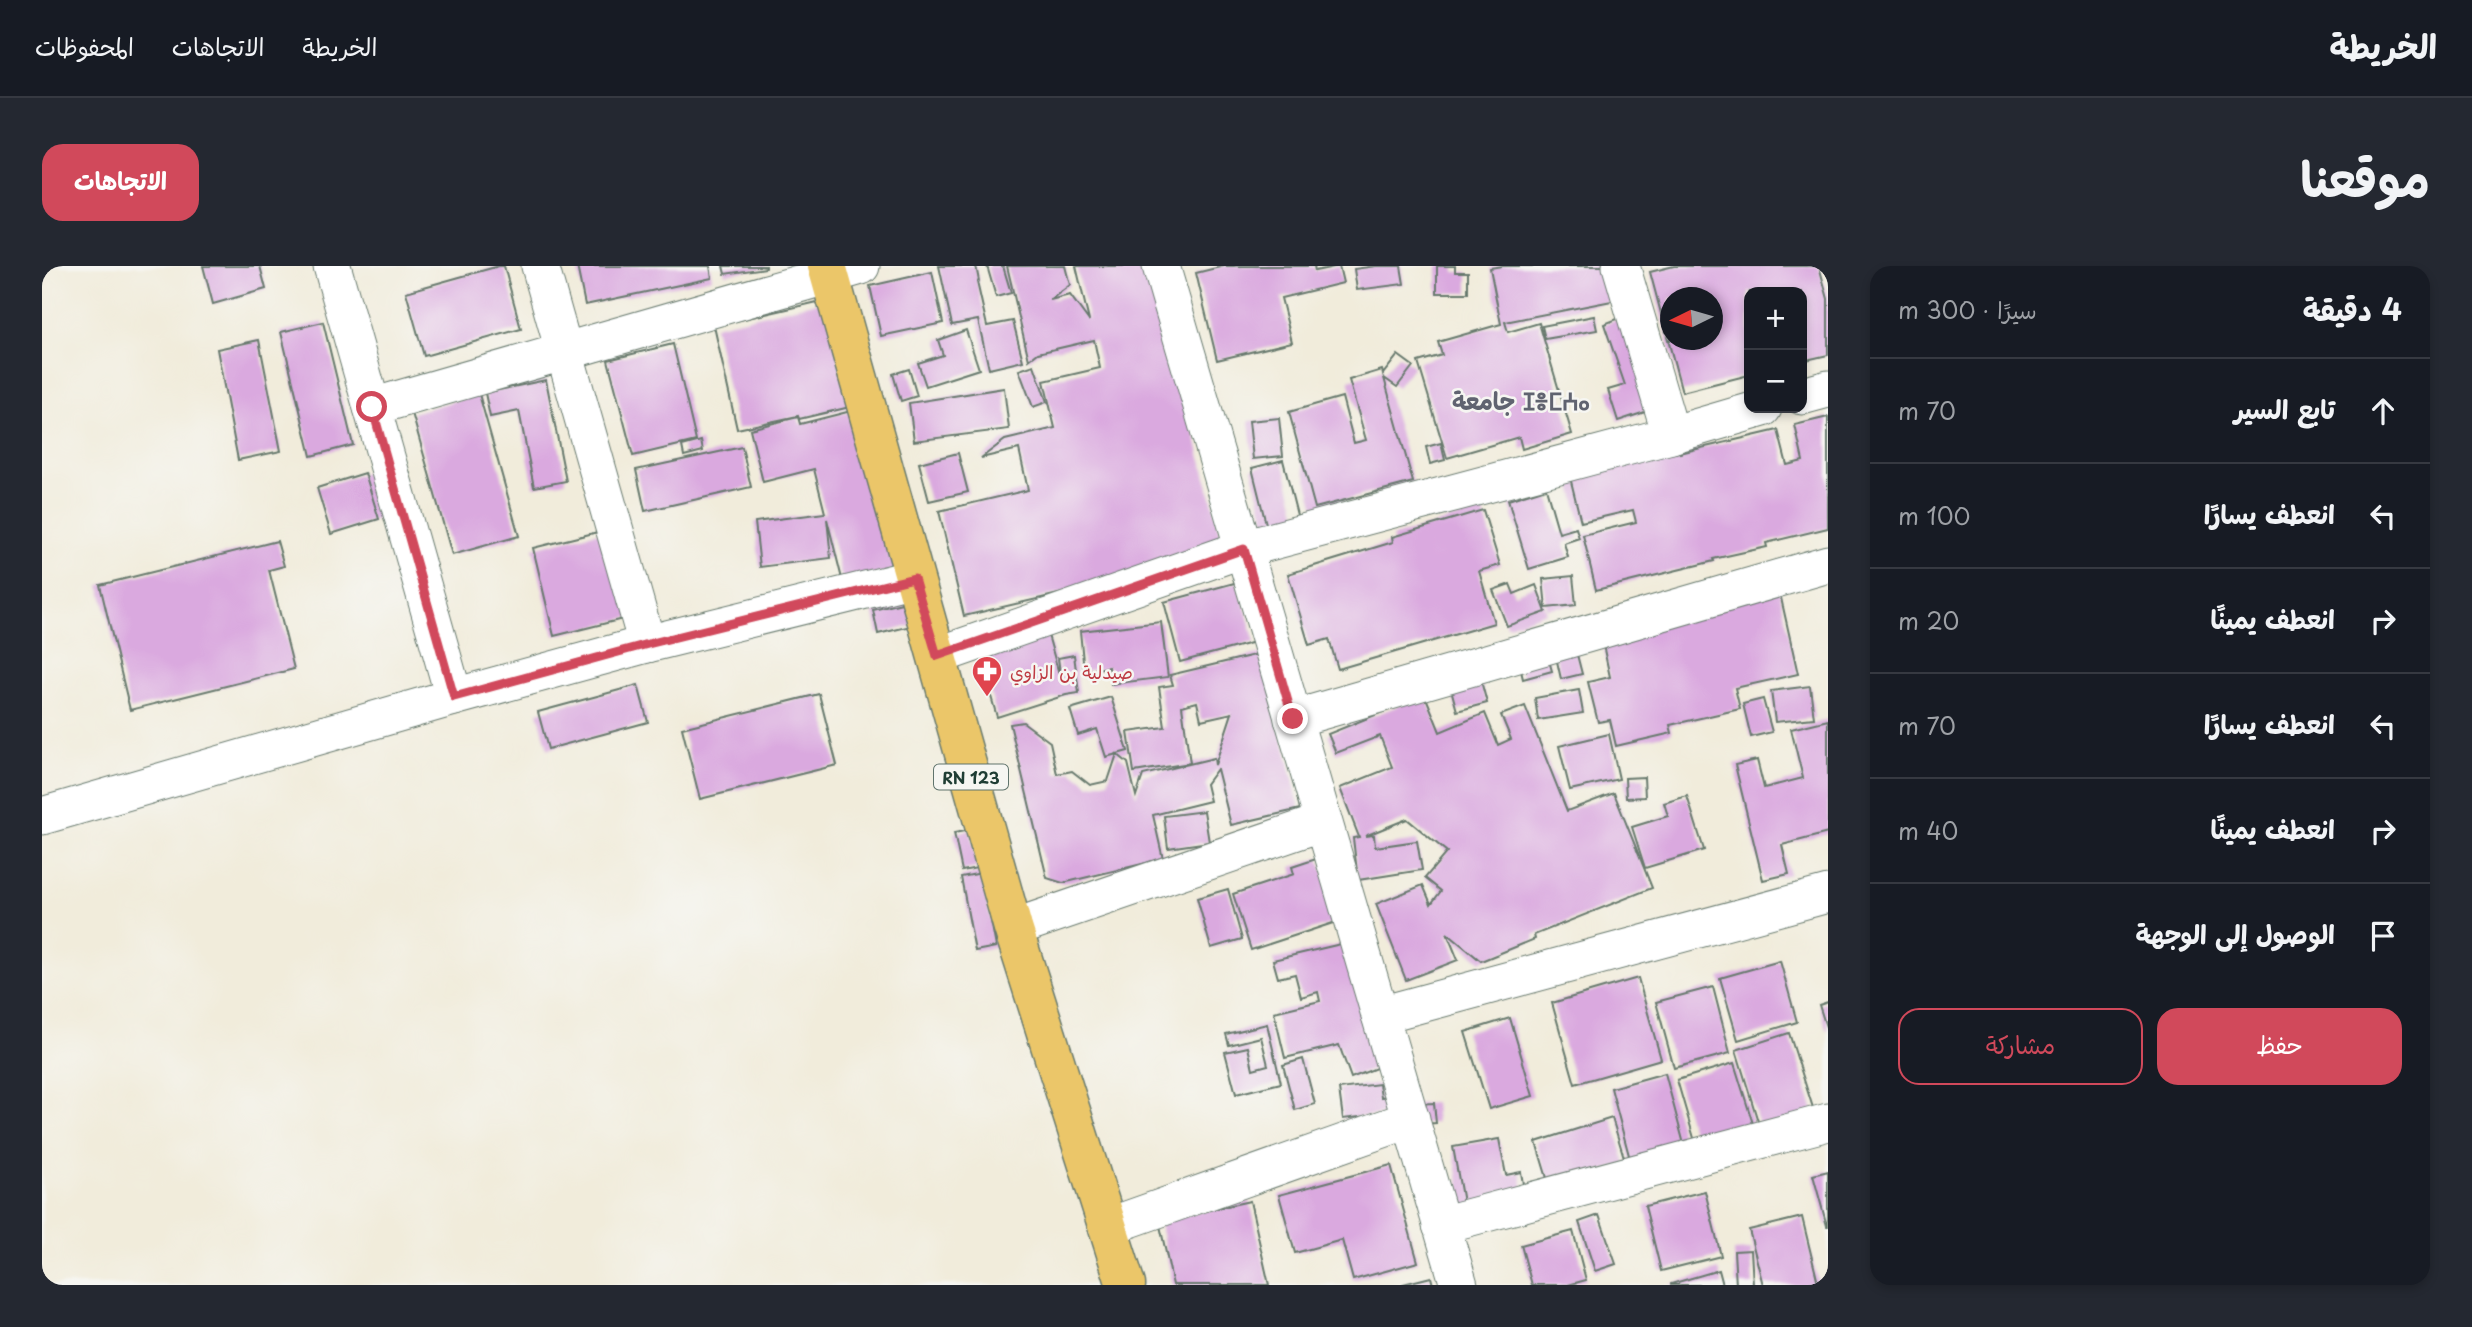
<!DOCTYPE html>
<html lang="ar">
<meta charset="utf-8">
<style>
:root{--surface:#171b24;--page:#242831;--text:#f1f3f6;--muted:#9ea1a6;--line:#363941;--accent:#d1495b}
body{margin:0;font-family:"Playpen Sans","Playpen Sans Arabic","Noto Sans Tifinagh",sans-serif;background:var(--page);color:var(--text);direction:rtl}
.controls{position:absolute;right:21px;top:21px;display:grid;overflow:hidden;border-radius:14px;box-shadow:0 4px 10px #0003}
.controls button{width:63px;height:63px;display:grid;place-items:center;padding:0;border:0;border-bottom:2px solid var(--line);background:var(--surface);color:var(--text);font:35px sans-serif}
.compass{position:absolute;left:1618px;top:21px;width:63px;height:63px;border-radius:50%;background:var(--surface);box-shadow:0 4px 10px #0003;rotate:265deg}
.stop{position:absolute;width:21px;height:21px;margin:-16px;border:5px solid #d1495b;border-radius:50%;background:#fff}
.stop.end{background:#d1495b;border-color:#fff;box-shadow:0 2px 7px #0008}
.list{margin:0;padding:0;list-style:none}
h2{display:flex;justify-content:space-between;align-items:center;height:91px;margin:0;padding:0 28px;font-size:30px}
h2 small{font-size:23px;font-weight:400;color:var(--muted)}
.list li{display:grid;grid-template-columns:46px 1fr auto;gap:21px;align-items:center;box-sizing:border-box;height:105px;padding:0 28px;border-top:2px solid var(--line)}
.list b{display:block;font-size:26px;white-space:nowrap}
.list em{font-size:23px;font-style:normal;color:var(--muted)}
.actions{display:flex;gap:14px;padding:21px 28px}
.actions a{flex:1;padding:16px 0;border:2px solid var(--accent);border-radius:21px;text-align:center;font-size:24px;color:var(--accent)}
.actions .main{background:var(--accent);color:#fff}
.icon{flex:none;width:38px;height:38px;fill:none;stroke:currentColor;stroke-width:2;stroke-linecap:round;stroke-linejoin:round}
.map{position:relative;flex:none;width:1786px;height:1019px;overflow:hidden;direction:ltr;border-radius:21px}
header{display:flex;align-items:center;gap:42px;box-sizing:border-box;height:98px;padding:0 35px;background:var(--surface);border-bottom:2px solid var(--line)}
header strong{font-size:33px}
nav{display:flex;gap:38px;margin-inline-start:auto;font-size:24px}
.intro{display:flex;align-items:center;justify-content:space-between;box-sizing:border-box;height:168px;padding:0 42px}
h1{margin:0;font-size:49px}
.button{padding:18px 32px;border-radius:21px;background:var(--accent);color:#fff;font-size:24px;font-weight:700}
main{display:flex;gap:42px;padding:0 42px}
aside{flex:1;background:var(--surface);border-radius:21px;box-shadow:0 4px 10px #0003}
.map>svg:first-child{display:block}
.building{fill:#daa9df;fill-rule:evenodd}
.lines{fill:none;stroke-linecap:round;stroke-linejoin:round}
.minor-casing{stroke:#687a6e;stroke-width:39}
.major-casing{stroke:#687a6e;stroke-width:41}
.minor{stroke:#fff;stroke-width:37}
.major{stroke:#ebc669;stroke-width:38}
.route{stroke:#d1495b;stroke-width:9}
.labels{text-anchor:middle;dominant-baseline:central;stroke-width:5;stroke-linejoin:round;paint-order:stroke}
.shield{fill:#f6f6f2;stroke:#60746d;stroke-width:2}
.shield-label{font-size:16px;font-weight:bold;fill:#1f3d34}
.health-label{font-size:18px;fill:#be3a42;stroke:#f6f6f2;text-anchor:start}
.district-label{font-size:24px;font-weight:bold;fill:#606370;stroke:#f6f6f2}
</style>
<header>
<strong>الخريطة</strong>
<nav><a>الخريطة</a><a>الاتجاهات</a><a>المحفوظات</a></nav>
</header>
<div class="intro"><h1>موقعنا</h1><a class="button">الاتجاهات</a></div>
<main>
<aside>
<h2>4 دقيقة<small>سيرًا · 300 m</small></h2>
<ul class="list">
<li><svg class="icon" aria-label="ahead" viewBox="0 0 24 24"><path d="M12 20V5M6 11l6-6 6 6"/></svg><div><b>تابع السير</b></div><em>70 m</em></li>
<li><svg class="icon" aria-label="left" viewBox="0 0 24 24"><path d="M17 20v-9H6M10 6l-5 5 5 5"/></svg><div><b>انعطف يسارًا</b></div><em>100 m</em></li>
<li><svg class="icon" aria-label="right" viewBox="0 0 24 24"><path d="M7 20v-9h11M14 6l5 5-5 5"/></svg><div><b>انعطف يمينًا</b></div><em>20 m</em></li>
<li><svg class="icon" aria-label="left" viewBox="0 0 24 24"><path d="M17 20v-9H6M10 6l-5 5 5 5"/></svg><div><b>انعطف يسارًا</b></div><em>70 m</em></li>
<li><svg class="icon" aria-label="right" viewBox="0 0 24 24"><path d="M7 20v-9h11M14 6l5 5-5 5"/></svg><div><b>انعطف يمينًا</b></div><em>40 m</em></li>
<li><svg class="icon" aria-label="arrive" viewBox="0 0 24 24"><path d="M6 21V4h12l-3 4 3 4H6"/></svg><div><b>الوصول إلى الوجهة</b></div></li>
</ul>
<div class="actions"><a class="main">حفظ</a><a>مشاركة</a></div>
</aside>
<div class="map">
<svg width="1786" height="1019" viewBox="0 0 1786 1019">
<rect width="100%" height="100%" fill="#f6f6f2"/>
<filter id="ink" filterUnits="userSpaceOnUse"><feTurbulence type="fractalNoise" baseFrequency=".0143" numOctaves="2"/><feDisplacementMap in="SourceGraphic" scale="14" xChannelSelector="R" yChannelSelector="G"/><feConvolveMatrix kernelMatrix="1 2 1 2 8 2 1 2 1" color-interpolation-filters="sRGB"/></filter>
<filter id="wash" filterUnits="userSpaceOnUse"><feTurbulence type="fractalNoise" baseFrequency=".00686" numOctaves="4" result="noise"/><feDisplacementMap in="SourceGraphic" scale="28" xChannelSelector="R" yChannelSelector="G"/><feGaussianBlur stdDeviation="1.57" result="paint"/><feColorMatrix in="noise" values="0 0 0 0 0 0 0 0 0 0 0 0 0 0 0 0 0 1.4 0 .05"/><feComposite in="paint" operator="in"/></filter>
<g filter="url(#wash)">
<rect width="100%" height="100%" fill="#f1ecdb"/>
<g id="blocks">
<!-- building -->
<g class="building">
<path d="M161 0H218L224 23 171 38Z"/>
<path d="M457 0H462L479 63 382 90 364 26Z"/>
<path d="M535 0H668L670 12 543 39Z"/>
<path d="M681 0H724V2L683 8Z"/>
<path d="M897 0H934L937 15 935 16 945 60 971 55 981 95 947 103 936 54 910 59Z"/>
<path d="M945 0H961L969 27 954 31Z"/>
<path d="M965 0H1023L1028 19 1008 34 1028 29 1047 55 1034 0H1110L1184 289 922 350 897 245 986 224 977 183 939 192 963 174 1013 162 1002 115 1058 102 1052 74 996 87 987 94Z"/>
<path d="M1182 0H1272L1273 5 1297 0 1301 17 1239 32 1250 76 1175 94 1154 7Z"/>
<path d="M1334 0H1359L1362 18 1315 24 1312 3Z"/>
<path d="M1395 0H1413V6H1426V27H1395Z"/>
<path d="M1460 0H1568L1575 34 1463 56 1466 66 1497 57 1530 168 1480 183 1477 171 1405 192 1376 96 1400 89 1396 76 1459 58 1448 2Z"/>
<path d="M1632 0H1777L1786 33V89L1760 95V26H1707V109L1640 126 1608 6ZM1628 32H1671V74H1628Z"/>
<path d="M890 6 901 57 839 70 828 20Z"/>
<path d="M784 34 808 141 757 153 756 150 695 163 672 60Z"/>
<path d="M1552 50 1555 64 1503 73 1500 60Z"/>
<path d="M1583 50 1615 142 1576 155 1566 124 1583 119 1562 58Z"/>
<path d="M281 56 311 179 269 190 239 66Z"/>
<path d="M924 64 937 103 884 120 876 97 901 89 896 74Z"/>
<path d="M217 74 239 185 196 194 175 83Z"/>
<path d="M631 78 654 175 591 190 566 94Z"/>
<path d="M1356 89 1371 100 1355 121 1342 112 1371 216 1273 242 1247 146 1300 131 1312 177 1324 174 1307 114 1340 104 1341 108Z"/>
<path d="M992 99 1005 136 991 141 977 104Z"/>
<path d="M867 103 875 130 859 135 851 108Z"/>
<path d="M504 114 524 215 492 221 477 145 448 151 443 127Z"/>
<path d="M962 122 967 163 872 175 867 137Z"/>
<path d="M437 128 477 270 410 289 370 147Z"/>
<path d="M817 143 857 303 801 317 785 253 789 292 718 301 713 256 783 247 772 203 721 216 708 163 756 151 758 158Z"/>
<path d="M1786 151V262L1724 277 1725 281 1671 293 1672 295 1554 324 1541 269 1594 256 1591 244 1539 256 1527 207 1637 180 1638 187 1736 164 1745 199 1761 195 1753 159Z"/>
<path d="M1237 152 1241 190 1211 193 1207 155Z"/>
<path d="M659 175 661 185 642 190 640 180Z"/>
<path d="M1399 177 1403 194 1388 198 1384 181Z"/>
<path d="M700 181 709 221 603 245 594 204Z"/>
<path d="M916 187 926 226 887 235 877 197Z"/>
<path d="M1241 194 1256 253 1225 262 1210 202Z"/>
<path d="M323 207 337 253 289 268 275 222Z"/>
<path d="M1504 222 1517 267 1534 262 1537 272 1522 277 1526 291 1487 303 1466 234Z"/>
<path d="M1441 244 1458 299 1437 305 1452 357 1296 403 1287 373 1267 379 1246 308 1351 276 1350 271Z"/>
<path d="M568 263 589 351 512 370 491 282Z"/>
<path d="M235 275 242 300 227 304 252 403 88 444 58 319Z"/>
<path d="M1531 310 1534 339 1504 342 1501 313Z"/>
<path d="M1196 316 1213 376 1138 396 1122 336Z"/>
<path d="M1468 318 1472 328 1494 319 1504 346 1465 360 1451 324Z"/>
<path d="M1737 323 1756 408 1693 422 1698 443 1628 459 1630 467 1574 480 1568 454 1556 456 1546 416 1568 411 1558 365Z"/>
<path d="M868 335 873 359 836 368 831 344Z"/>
<path d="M1119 356 1126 411 1069 418 1067 401 1042 405 1038 365Z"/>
<path d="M1006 369 1019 415 1016 392 1032 389 1037 427 1024 429 955 451 937 389Z"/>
<path d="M1532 377 1540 408 1519 413 1512 382Z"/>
<path d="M1504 384 1510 405 1481 413 1476 392Z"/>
<path d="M1221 387 1258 543 1189 559 1175 503 1164 518 1168 535 1111 549 1121 593 1021 617 1005 612 968 458 981 456 1008 476 1015 508 1030 505 1048 519 1066 515 1075 488 1086 497 1094 530 1101 509 1172 492 1173 499 1190 447 1159 454 1155 436 1140 440 1148 497 1092 506 1086 466 1123 461 1117 421 1131 419 1128 409Z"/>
<path d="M1436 404 1445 437 1415 445 1406 412Z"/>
<path d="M596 419 606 456 506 483 496 446Z"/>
<path d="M1768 420 1772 452 1733 456 1729 425Z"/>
<path d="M1537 424 1541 447 1496 454 1493 432Z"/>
<path d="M777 428 795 499 658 533 640 462Z"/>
<path d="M1383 429 1398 466 1443 447 1456 479 1469 473 1459 449 1483 440 1525 545 1572 527 1610 622 1492 669 1493 673 1439 695 1405 667 1416 694 1364 714 1334 638 1381 619 1389 638 1399 625 1383 612 1405 586 1365 553 1323 570 1332 569 1333 581 1375 575 1380 604 1316 614 1311 572 1317 571 1298 522 1350 501 1338 470 1294 487 1286 468Z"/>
<path d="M1069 431 1086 485 1064 491 1055 463 1036 469 1028 443Z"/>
<path d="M1721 433 1730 466 1709 471 1701 438Z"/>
<path d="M1786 454V567L1740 579 1747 608 1721 614 1693 499 1715 494 1722 522 1761 512 1749 463Z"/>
<path d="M1567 468 1577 513 1528 524 1517 480Z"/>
<path d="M1602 511 1603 531 1584 532 1583 512Z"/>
<path d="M1645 530 1662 584 1603 602 1590 561 1626 550 1622 537Z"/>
<path d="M1162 545 1167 576 1126 582 1122 550Z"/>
<path d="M928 564 935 602 920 605 912 567Z"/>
<path d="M1277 592 1297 655 1209 684 1191 628 1252 608 1250 601Z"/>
<path d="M940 607 954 681 933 685 919 611Z"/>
<path d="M1186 623 1200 673 1169 682 1155 632Z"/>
<path d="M1303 677 1337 801 1309 812 1297 779 1243 792 1232 746 1278 735 1276 726 1259 731 1253 708 1236 712 1231 694Z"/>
<path d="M1738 695 1755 756 1696 774 1678 712Z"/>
<path d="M1596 712 1619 793 1533 818 1510 737Z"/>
<path d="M1671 721 1688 787 1632 802 1614 736Z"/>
<path d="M1786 736V764H1785L1777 739Z"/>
<path d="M1468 752 1491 830 1447 843 1423 766Z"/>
<path d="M1225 758 1239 817 1194 828 1183 786 1206 781 1211 803 1226 799 1219 771 1187 779 1184 768Z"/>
<path d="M1747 767 1772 845 1718 862 1694 784Z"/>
<path d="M1261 793 1273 838 1253 844 1241 799Z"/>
<path d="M1692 797 1712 861 1654 879 1635 814Z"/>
<path d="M1623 807 1643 882 1589 897 1569 822Z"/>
<path d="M1337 818 1339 831 1352 829 1354 839 1392 837 1394 857 1351 860 1350 847 1301 853 1297 823Z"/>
<path d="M1570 852 1584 898 1508 922 1494 876Z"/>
<path d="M1457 873 1464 909 1479 906 1483 930 1422 942 1411 881Z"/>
<path d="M1349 899 1376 996 1311 1014 1300 974 1253 987 1237 929Z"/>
<path d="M1786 905V960H1785L1771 909Z"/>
<path d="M1663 925 1679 990 1619 1005 1603 940Z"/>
<path d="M1208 935 1227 1019H1131L1117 955Z"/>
<path d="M1557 949 1574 998 1553 1005 1537 956Z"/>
<path d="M1760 951 1776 1017 1766 1019H1721L1707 964Z"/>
<path d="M1531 965 1544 1014 1526 1019H1490L1479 979Z"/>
<path d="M1709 984 1711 1019H1694L1692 985Z"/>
<path d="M1677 1004 1681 1019H1629V1018Z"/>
<path d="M1389 1011 1391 1019H1361V1018Z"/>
</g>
</g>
</g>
<g filter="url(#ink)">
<use href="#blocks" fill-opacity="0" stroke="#687a6e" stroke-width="2"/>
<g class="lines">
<!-- minor casing -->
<g class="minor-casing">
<g id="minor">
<path d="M290 0 412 431"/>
<path d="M498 0 605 378"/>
<path d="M1119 0 1417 1019"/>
<path d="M1579 0 1629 169"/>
<path d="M1760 130 1786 123"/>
<path d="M330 141 819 0"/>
<path d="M895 390 1201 283 1629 169 1721 142"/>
<path d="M1251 453 1786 298"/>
<path d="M0 550 412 431 605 378 872 312"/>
<path d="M971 662 1281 556"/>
<path d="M1338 749 1786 628"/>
<path d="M1399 959 1786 856"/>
<path d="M1065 961 1369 853"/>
</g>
</g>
<!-- major casing -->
<g class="major-casing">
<path id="major" d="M785 0 971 662 1084 1019"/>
</g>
<!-- minor -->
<use href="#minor" class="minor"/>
<!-- major -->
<use href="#major" class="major"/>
</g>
</g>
<g class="lines" filter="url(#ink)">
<!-- route -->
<path class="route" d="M330 141 412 431 606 378 872 312 895 390 1202 283 1251 453"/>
</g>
<!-- icons -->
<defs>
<g id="pharmacy-pin" transform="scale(1.575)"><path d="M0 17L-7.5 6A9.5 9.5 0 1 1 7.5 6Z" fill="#e0444e" stroke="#f6f6f2"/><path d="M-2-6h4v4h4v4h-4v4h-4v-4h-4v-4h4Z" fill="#fff"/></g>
</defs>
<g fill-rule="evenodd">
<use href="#pharmacy-pin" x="945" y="405"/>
</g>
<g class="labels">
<!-- shield labels -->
<rect class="shield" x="892" y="498.5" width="74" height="25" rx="5"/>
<g class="shield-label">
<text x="929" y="511">RN 123</text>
</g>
<!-- health labels -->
<g class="health-label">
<text x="968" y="405">صيدلية بن الزاوي</text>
</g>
<!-- district labels -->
<g class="district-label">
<text x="1479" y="134">جامعة ⵊⴻⵎⵄⴰ</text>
</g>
</g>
</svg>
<div class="controls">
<button>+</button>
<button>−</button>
</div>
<svg class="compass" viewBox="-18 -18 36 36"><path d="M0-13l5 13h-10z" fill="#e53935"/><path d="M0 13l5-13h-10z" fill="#9ea1a6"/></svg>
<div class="stop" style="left:330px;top:141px"></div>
<div class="stop end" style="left:1251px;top:453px"></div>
</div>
</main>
